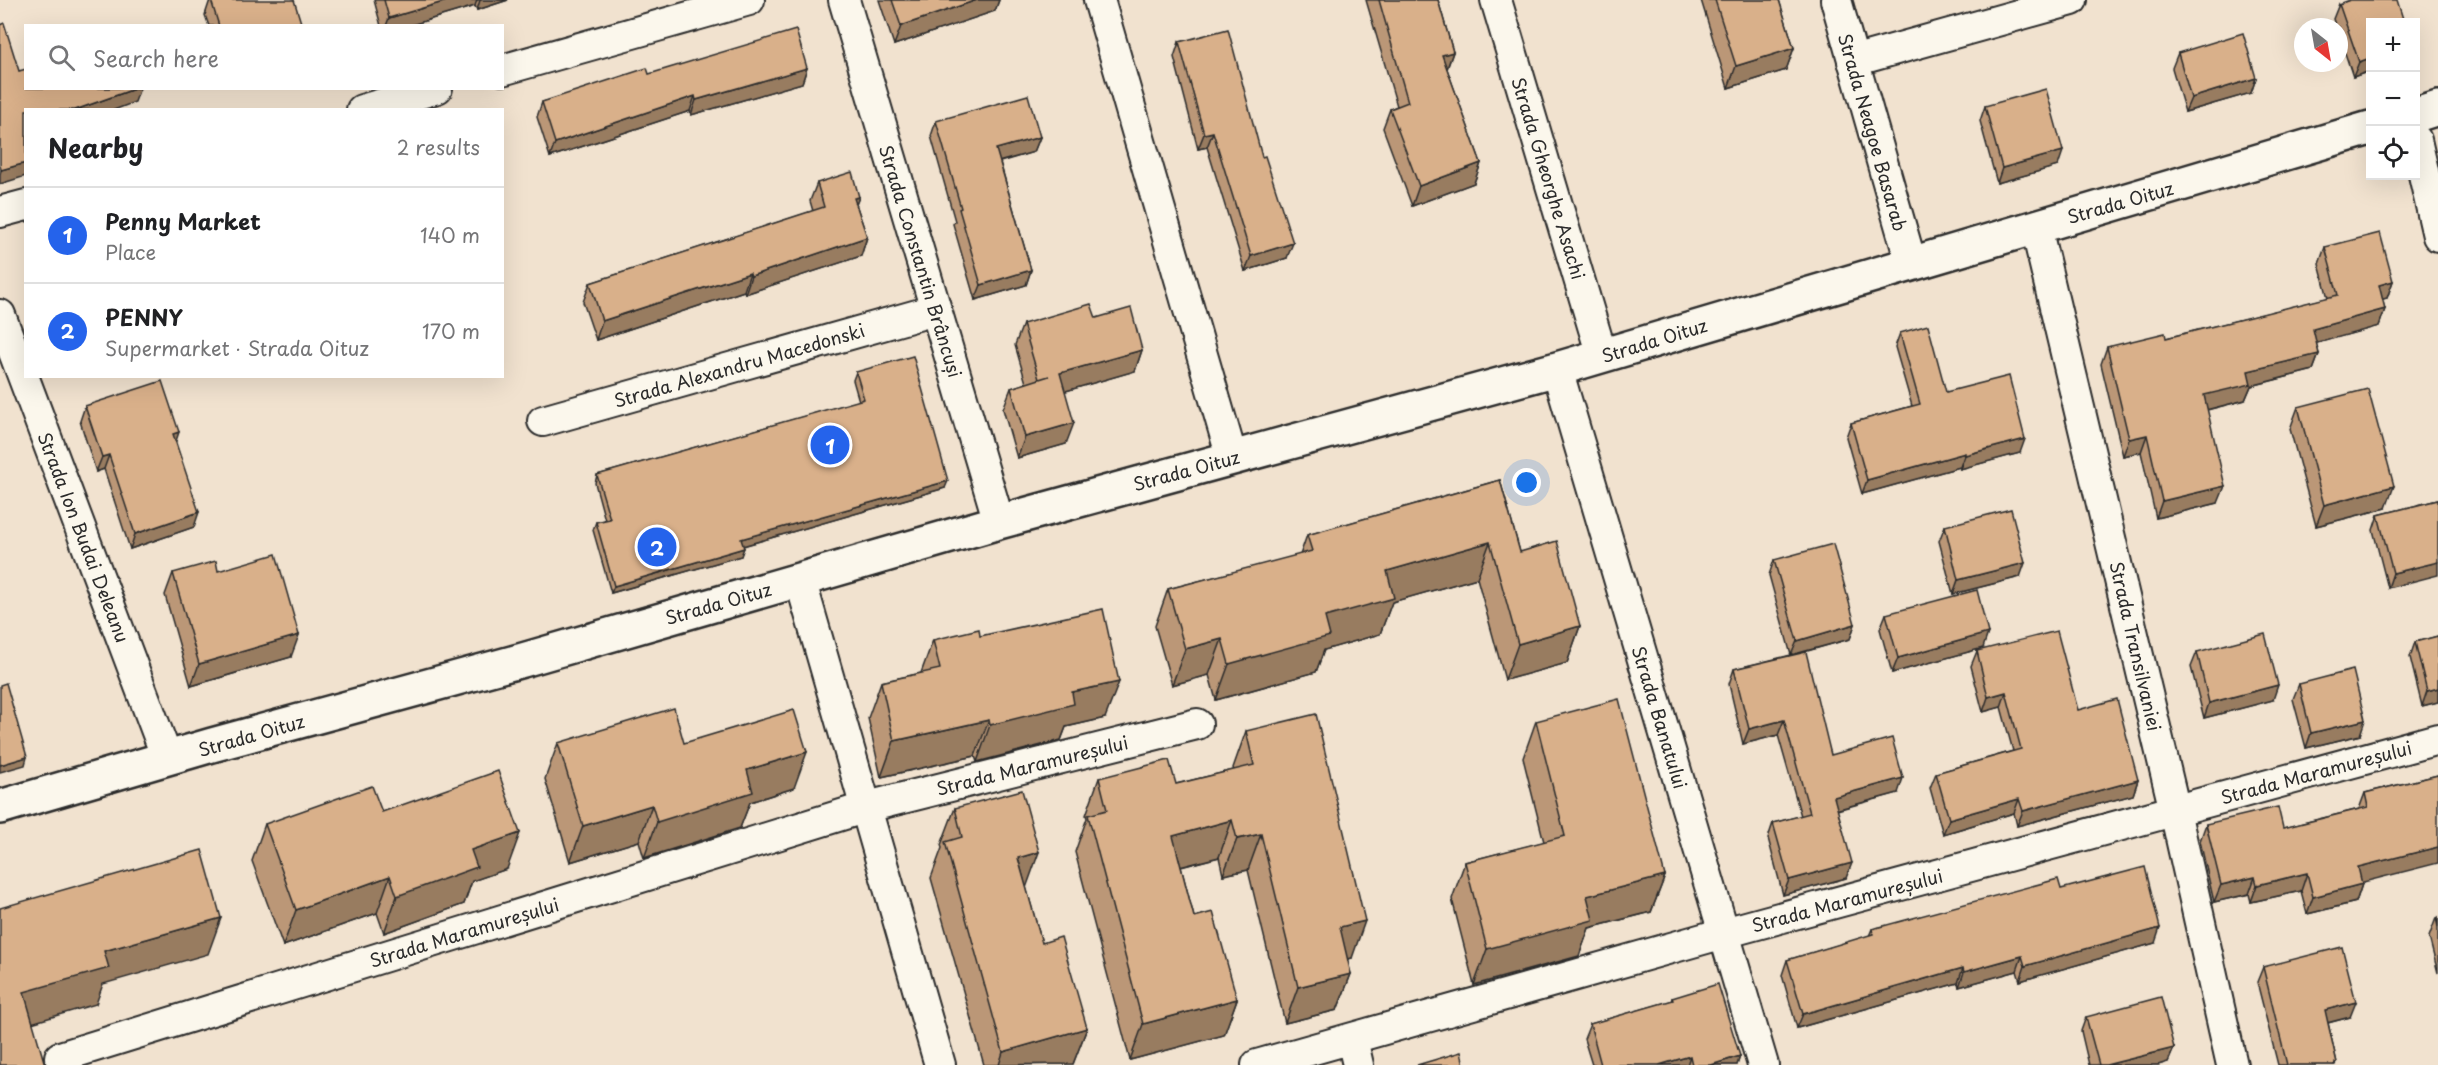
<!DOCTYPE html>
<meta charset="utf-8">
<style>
:root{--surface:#fff;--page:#f2f2f2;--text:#202124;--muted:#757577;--line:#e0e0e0;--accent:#2563eb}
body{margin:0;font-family:"Playpen Sans",sans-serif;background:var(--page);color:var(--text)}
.controls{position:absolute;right:18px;top:18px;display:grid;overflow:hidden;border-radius:0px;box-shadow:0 6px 24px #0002}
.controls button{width:54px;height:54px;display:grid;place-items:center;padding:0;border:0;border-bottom:2px solid var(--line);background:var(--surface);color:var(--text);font:30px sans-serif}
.compass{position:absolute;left:2294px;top:18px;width:54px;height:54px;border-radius:50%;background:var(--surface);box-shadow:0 6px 24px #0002;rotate:149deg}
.you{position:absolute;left:1527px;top:483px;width:21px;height:21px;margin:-15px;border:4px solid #fff;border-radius:50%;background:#1a73e8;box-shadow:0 0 0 9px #1a73e833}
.badge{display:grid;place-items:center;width:39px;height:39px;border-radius:50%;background:var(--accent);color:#fff;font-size:20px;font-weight:700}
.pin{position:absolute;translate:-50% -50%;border:3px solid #fff;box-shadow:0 2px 6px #0006}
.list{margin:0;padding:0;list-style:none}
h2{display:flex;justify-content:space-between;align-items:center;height:78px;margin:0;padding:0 24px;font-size:26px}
h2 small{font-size:20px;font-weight:400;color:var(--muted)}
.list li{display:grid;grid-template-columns:39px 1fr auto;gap:18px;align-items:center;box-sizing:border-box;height:96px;padding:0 24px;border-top:2px solid var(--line)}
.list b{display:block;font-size:22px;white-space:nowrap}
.list p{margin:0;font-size:20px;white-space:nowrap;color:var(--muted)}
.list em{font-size:20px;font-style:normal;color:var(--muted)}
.icon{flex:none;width:33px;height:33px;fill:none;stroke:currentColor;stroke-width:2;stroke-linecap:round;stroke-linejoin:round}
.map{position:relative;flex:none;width:2438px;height:1065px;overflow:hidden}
.search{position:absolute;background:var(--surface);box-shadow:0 6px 24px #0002;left:24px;top:24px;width:480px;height:66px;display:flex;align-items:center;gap:15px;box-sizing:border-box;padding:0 21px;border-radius:0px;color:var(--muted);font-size:22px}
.panel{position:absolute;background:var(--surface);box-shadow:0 6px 24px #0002;left:24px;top:108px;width:480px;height:270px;border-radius:0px}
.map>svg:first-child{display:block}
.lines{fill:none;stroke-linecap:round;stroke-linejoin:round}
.street-casing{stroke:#2b2b2b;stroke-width:34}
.secondary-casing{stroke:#2b2b2b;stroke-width:38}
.street{stroke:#fbf7ec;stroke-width:30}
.secondary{stroke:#fbf7ec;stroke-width:33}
.wall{fill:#bb9777;stroke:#2b2b2b;stroke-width:1.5}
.shaded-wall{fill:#987b61;stroke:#2b2b2b;stroke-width:1.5}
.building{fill:#d9b08a;stroke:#2b2b2b;stroke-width:1.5}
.labels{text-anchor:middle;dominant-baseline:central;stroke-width:4.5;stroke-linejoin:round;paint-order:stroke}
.street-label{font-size:18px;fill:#2b2b2b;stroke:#fbf7ec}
</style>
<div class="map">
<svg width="2438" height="1065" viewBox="0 0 2438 1065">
<rect width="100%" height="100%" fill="#f1e2cf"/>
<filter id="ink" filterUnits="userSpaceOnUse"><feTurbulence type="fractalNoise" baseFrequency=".0167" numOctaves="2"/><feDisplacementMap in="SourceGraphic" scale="12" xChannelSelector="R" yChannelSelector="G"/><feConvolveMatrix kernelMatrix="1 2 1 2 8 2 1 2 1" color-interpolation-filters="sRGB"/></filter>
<g filter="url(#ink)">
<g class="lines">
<!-- street casing -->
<g class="street-casing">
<g id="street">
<path d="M844 0 999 522"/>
<path d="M1099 0 1232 458"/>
<path d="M1496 0 1602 356"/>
<path d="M1836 0 1911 263"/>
<path d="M1853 61 2072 0"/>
<path d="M502 70 749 0"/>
<path d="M362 110 437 88"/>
<path d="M2416 140 2438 236"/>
<path d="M0 212 26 205"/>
<path d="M2036 227 2175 811 2232 1065"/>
<path d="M0 315 167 758"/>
<path d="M1557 369 1763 1065"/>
<path d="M543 421 935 310"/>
<path d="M800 579 940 1065"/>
<path d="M1352 1039 1358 1065"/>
<path d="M60 1057 867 807 1197 724"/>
<path d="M1257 1065 1724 933 2438 739"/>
</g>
</g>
<!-- secondary casing -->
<g class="secondary-casing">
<g id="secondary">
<path d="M2416 115 2438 108"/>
<path d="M0 807 212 745 523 660 999 522 1557 369 2370 128"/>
</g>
</g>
<!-- street -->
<use href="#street" class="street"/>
<!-- secondary -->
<use href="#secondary" class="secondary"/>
</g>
<!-- wall -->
<g class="wall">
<path d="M210 0 302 26H209L205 15Z"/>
<path d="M374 0H508L477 10 475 6 408 26H381Z"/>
<path d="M879 0H999L995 11 894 45Z"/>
<path d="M1366 0H1438L1453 52 1447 69 1481 163 1474 183 1412 206 1383 128 1390 109 1397 106Z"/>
<path d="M1701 0H1779L1794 48 1786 70 1728 88Z"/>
<path d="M2339 4 2370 71 2353 77 2339 35V27H2336L2333 19Z"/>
<path d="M1179 42 1287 258 1245 271 1207 147 1198 149 1174 57Z"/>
<path d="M2178 53 2256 78 2251 93 2185 112 2172 68Z"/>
<path d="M807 68 802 83 691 115 690 111 550 157 537 117 542 102 649 74Z"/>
<path d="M1985 106 2058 166 1997 183 1980 121Z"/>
<path d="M936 121 1040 137 1034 152 1000 162 1031 270 1026 285 975 300 953 224 955 221 931 136Z"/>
<path d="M817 183 859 197 856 204 867 237 861 256 745 294 744 291 596 340 583 302 590 283 813 211 810 201Z"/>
<path d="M2325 247 2393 281 2387 298 2382 299 2385 309 2379 326 2316 343 2319 354 2313 370 2251 386 2245 400 2207 410 2218 503 2156 518 2141 452 2123 456 2101 364 2107 347 2166 338 2328 298 2319 264Z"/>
<path d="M1096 318 1142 350 1135 371 1065 391 1066 444 1017 458 1003 409 1011 388 1026 383 1015 345 1023 324Z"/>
<path d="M1900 333 1946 392 2020 453 1960 469V467L1862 494 1846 437 1851 423 1912 406 1895 347Z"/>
<path d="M856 372 945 488 743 546 741 556 611 593 593 530 596 522 605 520 595 483 597 475 859 401 853 380Z"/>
<path d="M85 406 194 527 130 549 104 469 96 472 80 421Z"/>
<path d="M2298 407 2386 508 2316 526 2290 429Z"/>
<path d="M1500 480 1520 552 1580 626 1567 663 1505 680 1477 578 1392 602 1380 634 1324 650 1316 672 1216 700 1209 675 1172 685 1155 626 1168 589 1300 555 1307 535Z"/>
<path d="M2438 500 2388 588 2373 530 2378 515Z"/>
<path d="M1945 526 2020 577 1953 594 1939 541Z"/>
<path d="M1774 560 1855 624 1850 639 1797 654 1831 755 1898 793 1837 810 1846 878 1783 895 1768 838 1773 823 1801 816 1778 735 1743 744 1729 684 1734 669 1791 655 1769 575Z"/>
<path d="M218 571 291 657 191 686 165 595 173 573Z"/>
<path d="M1886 614 1983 648 1892 673 1880 629Z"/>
<path d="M980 636 1105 718 1066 727 1061 740 977 762 975 756 881 777 868 718 881 682 921 673 933 640Z"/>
<path d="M2438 636V702L2422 706 2410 657 2415 642Z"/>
<path d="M1977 651 2078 710 2138 780 2133 795 2017 826 2014 813 1943 834 1930 788 1936 773 2013 751 2001 707 1983 712 1971 666Z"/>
<path d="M2197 652 2273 700 2204 718 2191 667Z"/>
<path d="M2299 684 2360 735 2306 748 2293 699Z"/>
<path d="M1536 721 1665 876 1651 912 1589 928 1579 956 1474 985 1452 899 1465 862 1544 842 1523 758Z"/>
<path d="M1246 731 1352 958 1347 959 1351 974 1337 1010 1285 1023 1248 870 1223 875 1219 857 1181 867 1194 917 1237 999 1224 1035 1130 1060 1075 852 1087 818 1086 815 1099 778 1176 784 1234 770 1233 768Z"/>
<path d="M558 743 794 788 750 802 740 828 644 858 639 841 570 862 545 779Z"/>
<path d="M2438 775 2361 882 2362 884 2356 902 2307 914 2301 891 2251 902 2249 894 2214 902 2200 841 2206 824 2283 828 2359 809 2365 793Z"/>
<path d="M955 808 1026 887 1042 943 1087 1028 1073 1064 984 1065 931 878 942 848 941 845Z"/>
<path d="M382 812 507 869 472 881 464 904 384 933 377 913 283 946 252 861 265 824Z"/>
<path d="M2061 889 2155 943 2020 981 2017 971 1959 987 1958 983 1797 1028 1782 975 1787 960 1869 936 1872 929Z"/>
<path d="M2438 917V973L2429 937 2436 918Z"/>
<path d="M2263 967 2350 1017 2328 1023 2337 1063 2336 1065H2278L2257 982Z"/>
<path d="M1672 998 1740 1056 1737 1065H1592L1584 1039 1590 1024 1671 1001Z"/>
<path d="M2086 1017 2174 1048 2168 1062 2158 1065H2089L2081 1031Z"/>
</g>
<!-- shaded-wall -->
<g class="shaded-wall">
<path d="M450 0H477L475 6 408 26H386L389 18Z"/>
<path d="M480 0H508L477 10Z"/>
<path d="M977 0H999L995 11 894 45 901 26Z"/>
<path d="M1794 48 1786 70 1728 88 1736 66Z"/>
<path d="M1453 52 1446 71 1442 55Z"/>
<path d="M2370 58V71L2353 77 2359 62Z"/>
<path d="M807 68 802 83 691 115 696 100Z"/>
<path d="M2256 78 2251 93 2185 112 2191 98Z"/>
<path d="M137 88H140L135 102 114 110H75Z"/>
<path d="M695 96 690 111 550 157 555 143Z"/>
<path d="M1213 132 1207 147 1198 149 1204 134Z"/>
<path d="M1040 137 1034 152 991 164 996 149Z"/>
<path d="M2063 151 2058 166 1997 183 2002 168Z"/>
<path d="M26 163V176L0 184V174L1 170Z"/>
<path d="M1481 163 1474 183 1412 206 1419 186Z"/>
<path d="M859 197 852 215 854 198Z"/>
<path d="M867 237 861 256 745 294 751 276Z"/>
<path d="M1293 243 1287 258 1245 271 1251 256Z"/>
<path d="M1031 270 1026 285 975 300 981 285Z"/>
<path d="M750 273 744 291 596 340 602 321Z"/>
<path d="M2393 281 2387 298 2373 302 2379 285Z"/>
<path d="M2385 309 2379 326 2307 346 2313 329Z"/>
<path d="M1142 350 1135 371 1052 395 1060 373Z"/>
<path d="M2319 354 2313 370 2251 386 2245 400 2198 412 2204 395 2248 371Z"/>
<path d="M1074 423 1066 444 1017 458 1025 437Z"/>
<path d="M179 432 174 447 173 434Z"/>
<path d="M2147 435 2141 452 2123 456 2129 439Z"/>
<path d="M2025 439 2020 453 1960 469 1965 455Z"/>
<path d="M1965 453 1960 467 1862 494 1867 480Z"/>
<path d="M109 455 104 469 96 472 102 457Z"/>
<path d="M948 481 945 488 739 547 741 539Z"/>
<path d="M2225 486 2218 503 2156 518 2162 501Z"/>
<path d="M2394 486 2386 508 2316 526 2324 505Z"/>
<path d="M199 512 194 527 130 549 135 534Z"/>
<path d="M1490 542 1477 578 1392 602 1380 634 1324 650 1316 672 1216 700 1229 664 1325 617 1387 571Z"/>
<path d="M744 548 741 556 611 593 614 586Z"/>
<path d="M2438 562V575L2388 588 2393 573Z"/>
<path d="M2025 563 2020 577 1953 594 1958 580Z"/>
<path d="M1855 624 1850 639 1791 655 1797 641Z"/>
<path d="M1580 626 1567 663 1505 680 1518 644Z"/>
<path d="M1988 633 1983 648 1892 673 1898 658Z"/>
<path d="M299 635 291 657 191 686 199 664Z"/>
<path d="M1222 639 1209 675 1172 685 1185 649Z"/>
<path d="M1119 682 1105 718 1066 727 1061 740 977 762 990 725 1072 692Z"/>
<path d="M2278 685 2273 700 2204 718 2209 703Z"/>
<path d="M2438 688V702L2422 706 2427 691Z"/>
<path d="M2006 692 2001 707 1983 712 1988 697Z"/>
<path d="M989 720 975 756 881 777 894 741Z"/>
<path d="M1784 720 1778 735 1743 744 1749 729Z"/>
<path d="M2365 720 2360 735 2306 748 2311 733Z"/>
<path d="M807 752 794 788 750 802 740 828 644 858 657 822 747 770Z"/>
<path d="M27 757 25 765 0 772V765Z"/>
<path d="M1903 778 1898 793 1828 812 1834 797Z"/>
<path d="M2138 780 2133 795 2017 826 2023 811Z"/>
<path d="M2019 799 2014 813 1943 834 1949 819Z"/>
<path d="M652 805 639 841 570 862 583 826Z"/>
<path d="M1232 820 1219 857 1160 872 1173 836Z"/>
<path d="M520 833 507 869 472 881 464 904 384 933 397 896 471 850Z"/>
<path d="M1261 834 1248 870 1223 875 1237 839Z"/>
<path d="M2438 847V863L2352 885 2358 867Z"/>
<path d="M1039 852 1026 888 1018 858Z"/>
<path d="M1852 863 1846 878 1783 895 1789 880Z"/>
<path d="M2307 873 2301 891 2251 902 2257 885Z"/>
<path d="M390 876 377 913 283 946 296 910Z"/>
<path d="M1665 876 1651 912 1589 928 1579 956 1474 985 1487 949 1587 896Z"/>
<path d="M2255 877 2249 894 2214 902 2221 885Z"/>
<path d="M2362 884 2356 902 2307 914 2313 897Z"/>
<path d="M221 918 208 954 103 984 96 1004 11 1029 24 992 104 951Z"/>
<path d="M1365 921 1352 958 1327 964 1340 927Z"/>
<path d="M2160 928 2155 943 2020 981 2025 966Z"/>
<path d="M2022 956 2017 971 1959 987 1964 972Z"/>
<path d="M1963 968 1958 983 1797 1028 1803 1014Z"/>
<path d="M1351 974 1337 1010 1285 1023 1298 987Z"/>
<path d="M1237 999 1224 1035 1130 1060 1143 1024Z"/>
<path d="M2356 1002 2350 1017 2319 1025 2325 1010Z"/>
<path d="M1087 1028 1073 1064 999 1065 1003 1052Z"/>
<path d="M2174 1048 2168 1062 2158 1065H2106Z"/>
<path d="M1690 1056 1687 1065H1659Z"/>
<path d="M1740 1056 1737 1065H1711Z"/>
</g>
<!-- building -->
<g class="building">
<path d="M211 0H294L302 26H219Z"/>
<path d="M384 0H450L389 18Z"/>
<path d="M892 0H977L901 26Z"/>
<path d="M1379 0H1438L1453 52 1442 55 1481 163 1419 186 1390 109 1408 102Z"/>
<path d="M1715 0H1779L1794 48 1736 66Z"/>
<path d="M2350 0H2397L2404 22H2370V58L2359 62 2339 4Z"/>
<path d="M4 23 19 71 26 69V88H137L75 110H26V163L1 170 0 165V25Z"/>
<path d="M1228 29 1262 157 1265 156 1293 243 1251 256 1213 132 1204 134 1179 42Z"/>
<path d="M796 30 807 68 696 100 695 96 555 143 542 102 647 68 649 74Z"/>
<path d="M2243 33 2256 78 2191 98 2178 53Z"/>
<path d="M2046 89 2063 151 2002 168 1985 106Z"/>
<path d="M1028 95 1040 137 996 149 1031 270 981 285 959 209 961 208 936 121Z"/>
<path d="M852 172 859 197 854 198 867 237 751 276 750 273 602 321 590 283 824 207 817 183Z"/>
<path d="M2380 233 2393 281 2379 285 2385 309 2313 329 2319 354 2248 371 2251 384 2204 395 2225 486 2162 501 2147 435 2129 439 2107 347 2165 333 2166 338 2338 295 2325 247Z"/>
<path d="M1091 304 1096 318 1131 308 1142 350 1060 373 1074 423 1025 437 1011 388 1049 376 1039 379 1023 324Z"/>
<path d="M1928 325 1946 392 2009 376 2025 439 1965 455V453L1867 480 1851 423 1920 404 1900 333Z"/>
<path d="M913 356 948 481 741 539 744 548 614 586 596 522 610 519 597 475 864 399 856 372Z"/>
<path d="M162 381 179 432 173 434 199 512 135 534 109 455 102 457 85 406Z"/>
<path d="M2368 389 2394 486 2324 505 2298 407Z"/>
<path d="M1500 480 1520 552 1557 541 1580 626 1518 644 1490 542 1387 571 1394 598 1325 617 1330 636 1229 664 1222 639 1185 649 1168 589 1312 551 1307 535Z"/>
<path d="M2438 500V562L2393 573 2378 515Z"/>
<path d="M2011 509 2025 563 1958 580 1945 526Z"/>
<path d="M1833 544 1855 624 1797 641 1774 560Z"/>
<path d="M276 554 299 635 199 664 173 573 216 561 218 571Z"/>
<path d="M1977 590 1988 633 1898 658 1886 614Z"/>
<path d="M1103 609 1119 682 1072 692 1074 704 990 725 989 720 894 741 881 682 940 669 933 640 979 629 980 636Z"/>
<path d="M2057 631 2078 710 2117 699 2138 780 2023 811 2019 799 1949 819 1936 773 2021 749 2006 692 1988 697 1977 651Z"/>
<path d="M2265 634 2278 685 2209 703 2197 652Z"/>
<path d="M2438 636V688L2427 691 2415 642Z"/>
<path d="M1806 652 1831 755 1892 738 1903 778 1834 797 1852 863 1789 880 1773 823 1810 813 1784 720 1749 729 1734 669Z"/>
<path d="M2353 670 2365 720 2311 733 2299 684Z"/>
<path d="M6 683 27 757 0 765V685Z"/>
<path d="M1619 699 1665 876 1587 896 1593 920 1487 949 1465 862 1565 836 1536 721Z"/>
<path d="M674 708 684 743 794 710 807 752 747 770 753 792 657 822 652 805 583 826 558 743Z"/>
<path d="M1316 714 1365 921 1340 927 1351 974 1298 987 1261 834 1237 839 1232 820 1173 836 1194 917 1213 912 1237 999 1143 1024 1088 815 1107 810 1099 778 1169 760 1176 784 1254 765 1246 731Z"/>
<path d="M498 771 520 833 471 850 477 867 397 896 390 876 296 910 265 824 372 786 382 812Z"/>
<path d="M2438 775V847L2358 867 2362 884 2313 897 2307 873 2257 885 2255 877 2221 885 2206 824 2278 807 2283 828 2368 807 2365 793Z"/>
<path d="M1022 790 1039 852 1018 858 1042 943 1061 937 1087 1028 1003 1052 945 842 962 837 955 808Z"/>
<path d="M202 850 221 918 104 951 109 968 24 992 45 1065H0V908Z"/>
<path d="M2145 867 2160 928 2025 966 2022 956 1964 972 1963 968 1803 1014 1787 960 1873 934 1872 929 2058 879 2061 889Z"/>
<path d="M2438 917V927L2436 918Z"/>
<path d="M2342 947 2356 1002 2325 1010 2337 1063H2335V1065H2287L2263 967Z"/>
<path d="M1718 984 1740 1056 1711 1065H1692L1690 1056 1659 1065H1601L1590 1024 1673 1000 1672 998Z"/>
<path d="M2161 997 2174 1048 2106 1065H2099L2086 1017Z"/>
<path d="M1461 1052 1464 1065H1417Z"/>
</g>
</g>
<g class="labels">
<!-- street labels -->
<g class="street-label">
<text transform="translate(1873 132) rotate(74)">Strada Neagoe Basarab</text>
<text transform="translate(1549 178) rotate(73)">Strada Gheorghe Asachi</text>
<text transform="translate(2120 202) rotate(-16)">Strada Oituz</text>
<text transform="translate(921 261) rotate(73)">Strada Constantin Brâncuși</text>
<text transform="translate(1654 340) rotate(-17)">Strada Oituz</text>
<text transform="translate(739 365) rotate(-16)">Strada Alexandru Macedonski</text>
<text transform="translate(1186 470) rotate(-15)">Strada Oituz</text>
<text transform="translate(84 537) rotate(69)">Strada Ion Budai Deleanu</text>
<text transform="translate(718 603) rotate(-16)">Strada Oituz</text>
<text transform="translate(2136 646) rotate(77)">Strada Transilvaniei</text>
<text transform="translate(1660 717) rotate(73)">Strada Banatului</text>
<text transform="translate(251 735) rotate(-16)">Strada Oituz</text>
<text transform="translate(1032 765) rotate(-14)">Strada Maramureșului</text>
<text transform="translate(2316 772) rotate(-15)">Strada Maramureșului</text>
<text transform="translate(1847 900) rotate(-15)">Strada Maramureșului</text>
<text transform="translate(464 932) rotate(-17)">Strada Maramureșului</text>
</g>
</g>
</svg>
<div class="controls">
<button>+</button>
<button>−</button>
<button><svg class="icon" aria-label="locate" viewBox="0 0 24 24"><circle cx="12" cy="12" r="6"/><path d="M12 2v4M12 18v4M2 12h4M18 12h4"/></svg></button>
</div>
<svg class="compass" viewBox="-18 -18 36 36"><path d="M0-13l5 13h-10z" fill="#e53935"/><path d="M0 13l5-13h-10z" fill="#757577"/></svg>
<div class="you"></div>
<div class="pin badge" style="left:830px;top:445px">1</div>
<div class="pin badge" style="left:657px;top:547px">2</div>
<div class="search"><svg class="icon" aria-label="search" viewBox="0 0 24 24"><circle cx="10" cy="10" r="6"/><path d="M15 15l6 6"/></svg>Search here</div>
<section class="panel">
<h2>Nearby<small>2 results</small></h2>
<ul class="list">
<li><span class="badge">1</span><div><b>Penny Market</b><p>Place</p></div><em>140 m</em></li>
<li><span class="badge">2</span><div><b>PENNY</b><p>Supermarket · Strada Oituz</p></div><em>170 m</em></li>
</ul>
</section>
</div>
